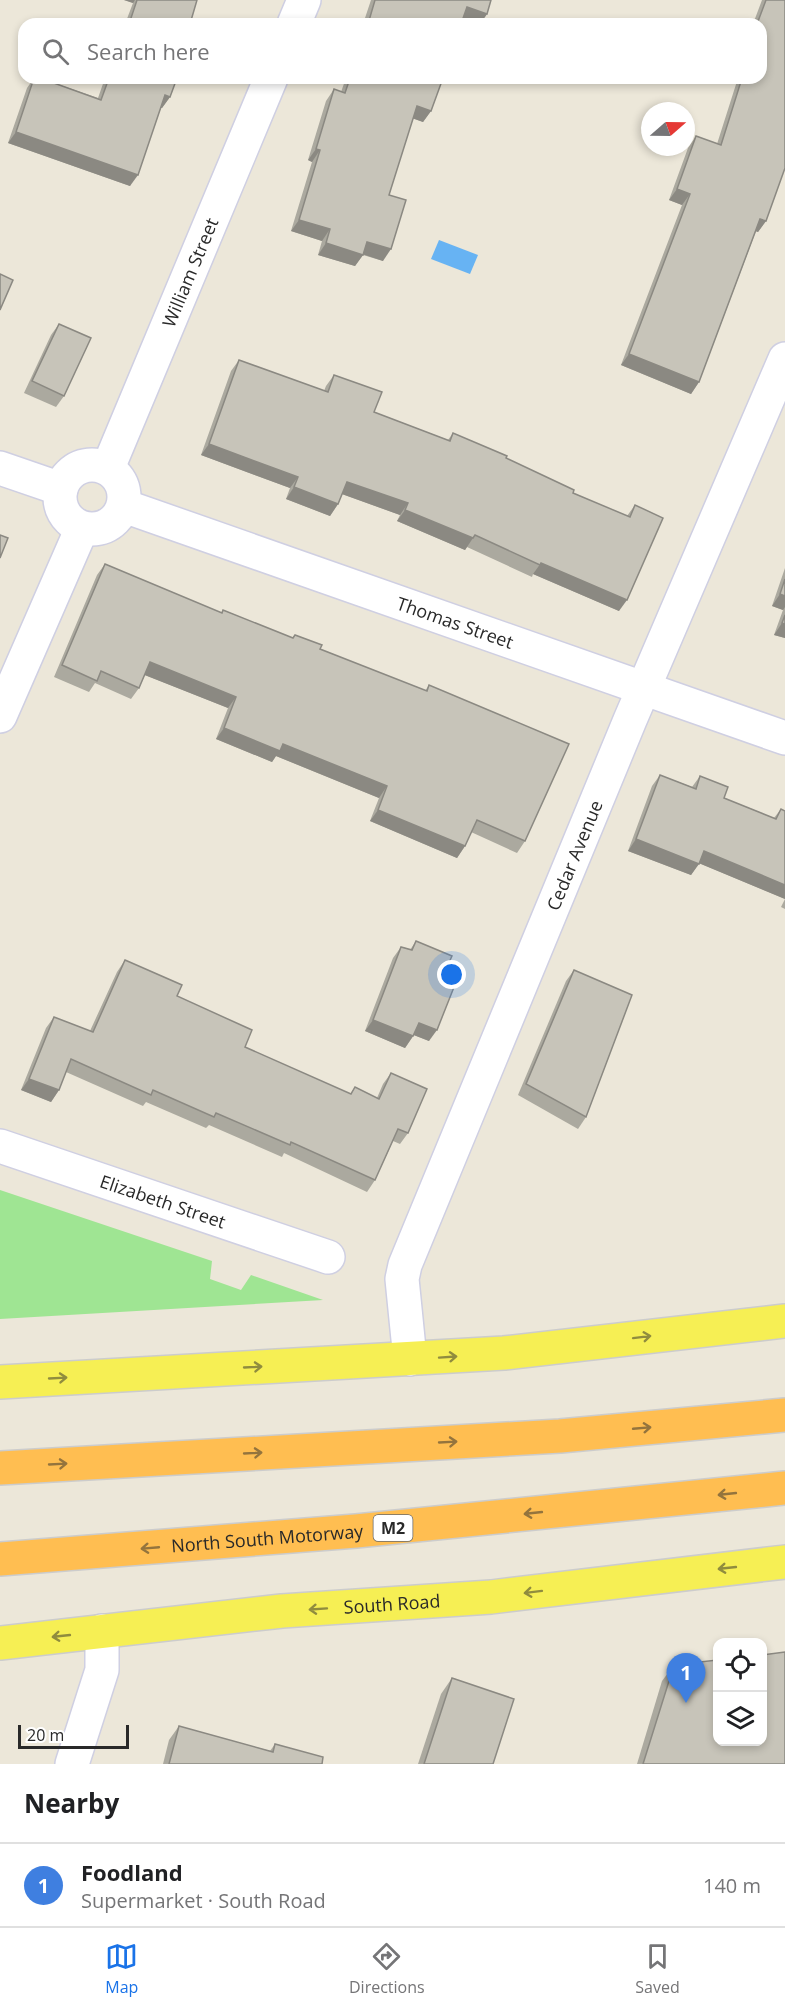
<!DOCTYPE html>
<meta charset="utf-8">
<style>
:root{--surface:#fff;--page:#f6f6f6;--text:#202124;--muted:#757577;--line:#e0e0e0;--accent:#1a73e8}
body{margin:0;font-family:"Open Sans",sans-serif;background:var(--page);color:var(--text)}
.controls{position:absolute;right:18px;bottom:18px;display:grid;overflow:hidden;border-radius:12px;box-shadow:0 3px 9px #0003}
.controls button{width:54px;height:54px;display:grid;place-items:center;padding:0;border:0;border-bottom:2px solid var(--line);background:var(--surface);color:var(--text);font:30px sans-serif}
.compass{position:absolute;left:641px;top:102px;width:54px;height:54px;border-radius:50%;background:var(--surface);box-shadow:0 3px 9px #0003;rotate:70deg}
.scale{position:absolute;left:18px;bottom:15px;width:111px;box-sizing:border-box;padding-left:6px;border:3px solid #292929;border-top:0;font-size:16px;line-height:21px;white-space:nowrap;color:#292929;-webkit-text-stroke:4px #fff;paint-order:stroke}
.you{position:absolute;left:452px;top:975px;width:21px;height:21px;margin:-15px;border:4px solid #fff;border-radius:50%;background:#1a73e8;box-shadow:0 0 0 9px #1a73e833}
.badge{display:grid;place-items:center;width:39px;height:39px;border-radius:50%;background:var(--accent);color:#fff;font-size:20px;font-weight:700}
.pin{position:absolute;translate:-50% -50px;filter:drop-shadow(0 2px 3px #0008)}
.pin::after{content:'';position:absolute;top:32px;width:21px;height:18px;background:inherit;clip-path:polygon(0 0,100% 0,50% 100%)}
.list{margin:0;padding:0;list-style:none}
h2{display:flex;justify-content:space-between;align-items:center;height:78px;margin:0;padding:0 24px;font-size:26px}
h2 small{font-size:20px;font-weight:400;color:var(--muted)}
.list li{display:grid;grid-template-columns:39px 1fr auto;gap:18px;align-items:center;box-sizing:border-box;height:84px;padding:0 24px;border-top:2px solid var(--line)}
.list b{display:block;font-size:22px;white-space:nowrap}
.list p{margin:0;font-size:20px;white-space:nowrap;color:var(--muted)}
.list em{font-size:20px;font-style:normal;color:var(--muted)}
.icon{flex:none;width:33px;height:33px;fill:none;stroke:currentColor;stroke-width:2;stroke-linecap:round;stroke-linejoin:round}
.map{position:relative;flex:none;width:785px;height:1764px;overflow:hidden}
.search{position:absolute;background:var(--surface);box-shadow:0 3px 9px #0003;left:18px;right:18px;top:18px;height:66px;display:flex;align-items:center;gap:15px;box-sizing:border-box;padding:0 21px;border-radius:18px;color:var(--muted);font-size:22px}
.sheet{height:162px;background:var(--surface)}
nav{display:flex;justify-content:space-around;align-items:center;box-sizing:border-box;height:84px;border-top:2px solid var(--line);background:var(--surface);font-size:16px;color:var(--muted)}
nav a{display:grid;justify-items:center;gap:3px}
nav .on{color:var(--accent)}
.map>svg:first-child{display:block}
.green{fill:#9fe593}
.water{fill:#67b3f3}
.lines{fill:none;stroke-linecap:round;stroke-linejoin:round}
.minor-casing{stroke:#cfcfe2;stroke-width:36}
.major-casing{stroke:#ccc;stroke-width:36}
.highway-casing{stroke:#ccc;stroke-width:36}
.minor{stroke:#fff;stroke-width:33}
.major{stroke:#f6ef54;stroke-width:33}
.highway{stroke:#ffbe51;stroke-width:33}
.wall{fill:#aba99f}
.shaded-wall{fill:#8b8982}
.building{fill:#c7c4b9;stroke:#8b8982;stroke-width:1.5}
.oneway{stroke:#908c3e}
.oneway2{stroke:#94743d}
.labels{text-anchor:middle;dominant-baseline:central;stroke-width:4.5;stroke-linejoin:round;paint-order:stroke}
.shield{fill:#fff;stroke:#696969;stroke-width:1.5}
.shield-label{font-size:16px;font-weight:bold;fill:#292929}
.street-label{font-size:18px;fill:#292929;stroke:#fff}
</style>
<div class="map">
<svg width="785" height="1764" viewBox="0 0 785 1764">
<rect width="100%" height="100%" fill="#ece7d9"/>
<!-- green -->
<path class="green" d="M0 1190 212 1261 210 1279 241 1290 251 1275 323 1300 0 1319Z"/>
<!-- water -->
<path class="water" d="M439 240 478 255 470 274 431 259Z"/>
<g class="lines">
<!-- minor casing -->
<g class="minor-casing">
<g id="minor">
<path d="M294 24 304 0"/>
<circle cx="92" cy="497" r="32"/>
<path d="M0 468 61 489"/>
<path id="s1" d="M108 468 271 78"/>
<path id="s2" d="M124 506 785 738"/>
<path d="M0 716 82 528"/>
<path id="s3" d="M0 1146 328 1257"/>
<path id="s4" d="M410 1359 402 1279 405 1265 630 720 785 359"/>
<path d="M72 1764 102 1670V1631"/>
</g>
</g>
<!-- major casing -->
<g class="major-casing">
<g id="major">
<path d="M0 1382 504 1353 785 1321"/>
<path id="s5" d="M0 1643 282 1611 491 1597 785 1562"/>
</g>
</g>
<!-- highway casing -->
<g class="highway-casing">
<g id="highway">
<path d="M0 1468 560 1436 785 1415"/>
<path id="s6" d="M0 1559 356 1531 785 1488"/>
</g>
</g>
<!-- minor -->
<use href="#minor" class="minor"/>
<!-- major -->
<use href="#major" class="major"/>
<!-- highway -->
<use href="#highway" class="highway"/>
</g>
<!-- wall -->
<g class="wall">
<path d="M124 0H197L190 24H125L133 3Z"/>
<path d="M371 0H491L487 14 480 24H474L462 20 461 24H363Z"/>
<path d="M762 0H785L766 221 758 232 756 231 699 382 691 394 621 365 682 205 669 200 688 148 696 136 717 144 738 78H761V24H753Z"/>
<path d="M34 78H40L98 98 105 78H177L170 97 162 108H161L130 186 8 143 27 88Z"/>
<path d="M346 78H443L431 111 423 122 412 118 389 195 383 261 363 255 355 266 318 255 322 241 291 231 312 162 308 160 326 101 334 89 341 92Z"/>
<path d="M59 324 64 396 56 407 24 393 51 335Z"/>
<path d="M239 360 324 391 326 386 334 375 374 412 448 440 453 433 506 458 573 493 627 516 635 505 619 611 533 574 532 577 467 547 465 550 397 521 400 515 342 494 338 504 330 516 286 499 290 488 201 455 231 371Z"/>
<path d="M105 564 221 613 223 610 292 638 295 635 320 649 425 691 429 685 525 841 517 853 471 832 465 846 457 858 370 821 379 798 276 756 272 762 216 739 228 708 145 675 139 688 131 699 95 683 89 692 54 677 97 575Z"/>
<path d="M785 568V638L774 635 783 610 772 606Z"/>
<path d="M660 775 692 787 700 776 724 798 774 818 781 809 785 811V909L781 907 785 899 699 863 691 875 628 851 652 786Z"/>
<path d="M416 941 447 967 429 1041 414 1035 405 1048 365 1031 393 958 401 947 410 950Z"/>
<path d="M125 960 177 996 245 1047 350 1094 355 1087 377 1098 383 1084 391 1073 408 1133 400 1144 393 1141 375 1180 367 1192 284 1153 282 1157 209 1125 206 1128 146 1102 143 1106 66 1072 59 1090 51 1102 21 1090 46 1028 54 1017 90 1031 117 972Z"/>
<path d="M574 970 586 1117 578 1129 518 1095 566 981Z"/>
<path d="M674 1665 785 1764H637L662 1681Z"/>
<path d="M452 1678 493 1764H418L441 1694Z"/>
<path d="M179 1726 270 1751 275 1744 322 1764H163L169 1740Z"/>
</g>
<!-- shaded-wall -->
<g class="shaded-wall">
<path d="M124 0H135L133 3Z"/>
<path d="M467 7 487 14 480 24H474L459 19Z"/>
<path d="M165 95 170 97 162 108 157 106Z"/>
<path d="M417 106 431 111 423 122 409 117Z"/>
<path d="M16 132 138 175 130 186 8 143Z"/>
<path d="M316 149 320 150 312 162 308 160Z"/>
<path d="M677 189 690 194 682 205 669 200Z"/>
<path d="M760 219 766 221 758 232 752 230Z"/>
<path d="M299 220 330 229 322 241 291 231Z"/>
<path d="M367 242 391 249 383 261 359 253Z"/>
<path d="M326 243 363 255 355 266 318 255Z"/>
<path d="M629 354 699 382 691 394 621 365Z"/>
<path d="M209 444 298 477 290 488 201 455Z"/>
<path d="M347 482 408 503 400 515 339 493Z"/>
<path d="M294 487 338 504 330 516 286 499Z"/>
<path d="M405 510 473 538 465 550 397 521Z"/>
<path d="M541 563 627 600 619 611 533 574Z"/>
<path d="M780 594 785 596V607L783 610 772 606Z"/>
<path d="M782 623 785 624V638L774 635Z"/>
<path d="M150 662 236 697 228 708 142 674Z"/>
<path d="M224 728 283 744 387 786 379 798 276 756 272 762 216 739Z"/>
<path d="M378 810 465 846 457 858 370 821Z"/>
<path d="M636 839 699 864 691 875 628 851Z"/>
<path d="M704 851 785 885V899L696 862Z"/>
<path d="M373 1020 413 1036 405 1048 365 1031Z"/>
<path d="M419 1023 437 1030 429 1041 411 1034Z"/>
<path d="M29 1079 59 1090 51 1102 21 1090Z"/>
</g>
<!-- building -->
<g class="building">
<path d="M137 0H197L190 24H129Z"/>
<path d="M375 0H491L487 14 467 7 461 24H368Z"/>
<path d="M766 0H785V168L766 221 760 219 699 382 629 354 690 194 677 189 696 136 721 145 742 78H761V24H757Z"/>
<path d="M34 78H40L101 100 109 78H177L170 97 165 95 138 175 16 132Z"/>
<path d="M350 78H443L431 111 417 106 389 195 406 200 391 249 367 242 363 255 326 243 330 229 299 220 320 150 316 149 334 89 345 93Z"/>
<path d="M0 274 13 280 0 310Z"/>
<path d="M59 324 91 338 64 396 32 381Z"/>
<path d="M239 360 328 392 334 375 382 392 374 412 450 441 453 433 507 456 506 458 574 490 573 493 630 517 635 505 663 518 627 600 541 563 540 565 475 535 473 538 405 510 408 503 347 482 338 504 294 487 298 477 209 444Z"/>
<path d="M0 535 8 538 0 558Z"/>
<path d="M105 564 222 613 223 610 293 638 295 635 322 645 320 649 427 691 429 685 569 744 525 841 477 820 465 846 378 810 387 786 283 744 280 751 224 728 236 697 150 662 139 688 101 671 97 681 62 665Z"/>
<path d="M785 579V596L780 594Z"/>
<path d="M785 615V624L782 623Z"/>
<path d="M660 775 696 789 700 776 728 787 724 798 776 819 781 809 785 811V885L704 851 699 864 636 839Z"/>
<path d="M416 941 452 956 447 967 460 972 437 1030 419 1023 413 1036 373 1020 401 947 412 950Z"/>
<path d="M125 960 182 985 177 996 252 1030 245 1047 351 1094 355 1087 379 1099 391 1073 427 1089 408 1133 398 1129 375 1180 291 1142 290 1145 216 1113 214 1117 153 1090 151 1095 71 1059 59 1090 29 1079 54 1017 93 1032Z"/>
<path d="M574 970 632 995 586 1117 526 1084Z"/>
<path d="M785 1652V1764H643L674 1665 717 1660V1742H762V1655Z"/>
<path d="M452 1678 514 1699 493 1764H424Z"/>
<path d="M179 1726 273 1752 275 1744 323 1757 322 1764H169Z"/>
</g>
<!-- one-way arrows -->
<defs><path id="oneway-shaft" d="M-6 0H5M1.5-3L5.5 0L1.5 3" fill="none" stroke-width="1.6" stroke-linecap="round" stroke-linejoin="round" transform="scale(1.5)"/></defs>
<g class="oneway">
<use href="#oneway-shaft" transform="translate(642 1337) rotate(-7)"/>
<use href="#oneway-shaft" transform="translate(448 1357) rotate(-4)"/>
<use href="#oneway-shaft" transform="translate(253 1367) rotate(-3)"/>
<use href="#oneway-shaft" transform="translate(58 1378) rotate(-3)"/>
<use href="#oneway-shaft" transform="translate(727 1568) rotate(174)"/>
<use href="#oneway-shaft" transform="translate(533 1592) rotate(173)"/>
<use href="#oneway-shaft" transform="translate(318 1609) rotate(176)"/>
<use href="#oneway-shaft" transform="translate(61 1636) rotate(174)"/>
</g>
<g class="oneway2">
<use href="#oneway-shaft" transform="translate(642 1428) rotate(-5)"/>
<use href="#oneway-shaft" transform="translate(448 1442) rotate(-3)"/>
<use href="#oneway-shaft" transform="translate(253 1453) rotate(-3)"/>
<use href="#oneway-shaft" transform="translate(58 1464) rotate(-3)"/>
<use href="#oneway-shaft" transform="translate(727 1494) rotate(174)"/>
<use href="#oneway-shaft" transform="translate(533 1513) rotate(174)"/>
<use href="#oneway-shaft" transform="translate(150 1548) rotate(175)"/>
</g>
<g class="labels">
<!-- shield labels -->
<rect class="shield" x="373.5" y="1515" width="39" height="26" rx="4.5"/>
<g class="shield-label">
<text x="393" y="1528">M2</text>
</g>
<!-- street labels -->
<g class="street-label">
<text stroke="none"><textPath href="#s1" startOffset="212">William Street</textPath></text>
<text stroke="none"><textPath href="#s2" startOffset="351">Thomas Street</textPath></text>
<text stroke="none"><textPath href="#s4" startOffset="538">Cedar Avenue</textPath></text>
<text stroke="none"><textPath href="#s3" startOffset="172">Elizabeth Street</textPath></text>
<text stroke="none"><textPath href="#s6" startOffset="268">North South Motorway</textPath></text>
<text stroke="none"><textPath href="#s5" startOffset="394">South Road</textPath></text>
</g>
</g>
</svg>
<div class="controls">
<button><svg class="icon" aria-label="locate" viewBox="0 0 24 24"><circle cx="12" cy="12" r="6"/><path d="M12 2v4M12 18v4M2 12h4M18 12h4"/></svg></button>
<button><svg class="icon" aria-label="layers" viewBox="0 0 24 24"><path d="M12 4l9 5-9 5-9-5zM3 14l9 5 9-5"/></svg></button>
</div>
<svg class="compass" viewBox="-18 -18 36 36"><path d="M0-13l5 13h-10z" fill="#e53935"/><path d="M0 13l5-13h-10z" fill="#757577"/></svg>
<div class="scale">20 m</div>
<div class="you"></div>
<div class="pin badge" style="left:686px;top:1703px;background:#3f7fe0">1</div>
<div class="search"><svg class="icon" aria-label="search" viewBox="0 0 24 24"><circle cx="10" cy="10" r="6"/><path d="M15 15l6 6"/></svg>Search here</div>
</div>
<section class="sheet">
<h2>Nearby<small></small></h2>
<ul class="list">
<li><span class="badge" style="background:#3f7fe0">1</span><div><b>Foodland</b><p>Supermarket · South Road</p></div><em>140 m</em></li>
</ul>
</section>
<nav>
<a class="on"><svg class="icon" aria-label="map" viewBox="0 0 24 24"><path d="M3 6l6-2 6 2 6-2v14l-6 2-6-2-6 2zM9 4v14M15 6v14"/></svg>Map</a>
<a><svg class="icon" aria-label="directions" viewBox="0 0 24 24"><path d="M12 3l9 9-9 9-9-9zM9 14v-3h6M13 9l2 2-2 2"/></svg>Directions</a>
<a><svg class="icon" aria-label="saved" viewBox="0 0 24 24"><path d="M7 4h10v16l-5-4-5 4z"/></svg>Saved</a>
</nav>
